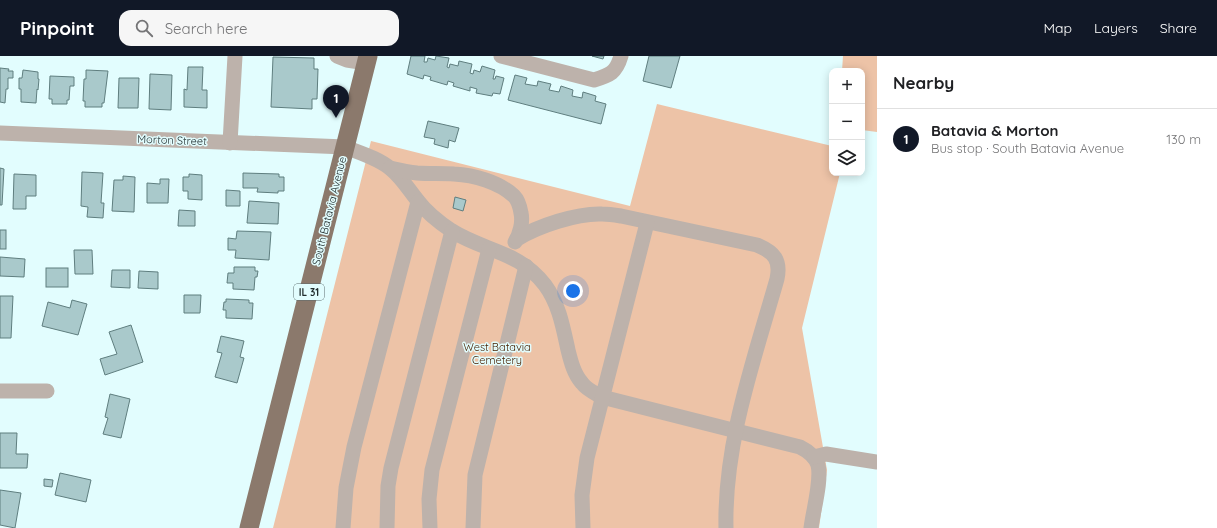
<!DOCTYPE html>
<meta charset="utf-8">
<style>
:root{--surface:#fff;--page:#f6f6f6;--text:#202124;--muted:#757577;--line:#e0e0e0;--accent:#111827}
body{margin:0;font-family:Quicksand,sans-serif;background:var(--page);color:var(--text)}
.controls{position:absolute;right:12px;top:12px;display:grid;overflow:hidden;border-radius:8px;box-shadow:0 2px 10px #0003}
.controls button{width:36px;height:36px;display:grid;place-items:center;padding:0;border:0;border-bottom:1px solid var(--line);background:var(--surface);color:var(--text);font:20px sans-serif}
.you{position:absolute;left:573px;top:235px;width:14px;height:14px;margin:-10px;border:3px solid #fff;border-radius:50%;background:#1a73e8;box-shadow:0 0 0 6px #1a73e833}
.badge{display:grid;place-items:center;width:26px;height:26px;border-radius:50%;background:var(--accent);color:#fff;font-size:13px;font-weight:700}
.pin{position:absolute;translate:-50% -33px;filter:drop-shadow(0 1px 2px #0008)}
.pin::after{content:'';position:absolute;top:21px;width:14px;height:12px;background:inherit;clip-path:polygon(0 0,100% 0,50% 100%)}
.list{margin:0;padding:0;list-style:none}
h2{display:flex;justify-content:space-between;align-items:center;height:52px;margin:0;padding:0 16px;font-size:17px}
h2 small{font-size:13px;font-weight:400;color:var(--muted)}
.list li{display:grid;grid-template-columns:26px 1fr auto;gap:12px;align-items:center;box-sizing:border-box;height:60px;padding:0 16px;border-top:1px solid var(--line)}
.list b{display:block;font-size:15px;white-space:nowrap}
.list p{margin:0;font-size:13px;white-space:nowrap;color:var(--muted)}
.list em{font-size:13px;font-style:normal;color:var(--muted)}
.icon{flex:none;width:22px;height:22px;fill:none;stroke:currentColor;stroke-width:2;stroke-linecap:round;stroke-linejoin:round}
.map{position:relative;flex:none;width:877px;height:472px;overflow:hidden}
header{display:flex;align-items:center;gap:24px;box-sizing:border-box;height:56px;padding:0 20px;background:var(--accent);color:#fff}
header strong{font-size:19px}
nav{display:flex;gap:22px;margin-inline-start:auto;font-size:14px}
.search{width:280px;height:36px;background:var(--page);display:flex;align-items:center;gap:10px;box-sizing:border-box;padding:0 14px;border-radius:12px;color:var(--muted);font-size:15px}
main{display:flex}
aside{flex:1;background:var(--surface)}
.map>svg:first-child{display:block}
.green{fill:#edc3a7}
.building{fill:#a9c9cb;stroke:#5f7e7f}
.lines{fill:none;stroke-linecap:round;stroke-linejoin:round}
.minor{stroke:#bdb2ab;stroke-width:15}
.major{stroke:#8b796c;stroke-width:19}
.labels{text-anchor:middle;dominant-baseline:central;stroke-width:3;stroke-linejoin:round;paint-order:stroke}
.shield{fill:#e2fdfe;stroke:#5a6b6c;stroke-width:1}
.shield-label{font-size:10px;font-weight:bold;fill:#202c2d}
.street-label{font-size:11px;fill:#202c2d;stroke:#e2fdfe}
.park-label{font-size:11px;fill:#482000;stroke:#e2fdfe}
</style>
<header>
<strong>Pinpoint</strong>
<div class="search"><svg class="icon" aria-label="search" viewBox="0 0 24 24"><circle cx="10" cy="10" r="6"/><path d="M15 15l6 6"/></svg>Search here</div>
<nav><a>Map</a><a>Layers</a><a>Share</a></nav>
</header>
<main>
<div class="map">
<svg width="877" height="472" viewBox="0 0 877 472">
<rect width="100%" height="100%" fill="#e2fdfe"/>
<!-- green -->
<g class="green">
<path d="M843 0H877V76L862 74V15H842Z"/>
<path d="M657 48 832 90V117H840L802 272 827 414 819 472H273L371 85 630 150Z"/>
</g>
<!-- building -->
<g class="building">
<path d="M411 0H425L424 6H427L428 2 435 4 436 0 449 2 447 11 449 12 450 8 458 10 459 5 472 8 470 17 473 18 474 14 480 16 482 10 495 14 493 23H495L496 20 504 22 500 38 493 37 492 40 476 37 477 33 470 31V35L453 30 454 27 448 25 447 29 430 24 431 21 424 19 423 23 407 18Z"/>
<path d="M592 0H604L603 3Z"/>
<path d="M649 0H680L671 32 643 25Z"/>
<path d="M273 1 314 2V13H318L317 43H312V53L271 51Z"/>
<path d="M188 11H203L202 34H207V52L184 51V33L187 34Z"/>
<path d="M0 12 9 13 8 15H13V22H8V33H6L5 47 0 46Z"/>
<path d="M23 14 38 16V23H39L38 34 37 33 36 47 21 46V33H19V22H22Z"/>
<path d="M86 14 108 15 104 47H102V51H85V45H83L84 23H86Z"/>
<path d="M150 18 172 19 171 54 149 53Z"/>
<path d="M515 19 527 22 525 28 537 30 538 25 551 28 549 34 559 36 561 30 573 34 572 40 582 42 583 36 596 40 595 45 606 48 601 68 508 44Z"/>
<path d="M50 20 74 21V30H70L69 44H67V48H52V43H49Z"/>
<path d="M119 22H139L138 52H118Z"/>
<path d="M428 65 459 72 455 86 449 84 448 92 434 88 435 83 424 81Z"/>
<path d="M0 112 4 113 2 149H0Z"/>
<path d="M82 116 103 117 101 147H104L103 162 87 161 88 151 81 150Z"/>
<path d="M243 117 279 118V121H284V135H278V137L257 136 258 132H243Z"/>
<path d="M14 118 36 119V140H26V153H13Z"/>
<path d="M189 118 202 119V144L188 143V135H183V121H189Z"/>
<path d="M123 120 135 121 134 156 112 155 114 124H123Z"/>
<path d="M160 123H169L168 147H147V127L160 128Z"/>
<path d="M226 134 240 135V150H226Z"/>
<path d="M455 141 466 144 463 155 453 152Z"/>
<path d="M249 145 279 147 278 168 247 167Z"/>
<path d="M179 154 195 155V170H178Z"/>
<rect x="0" y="174" width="6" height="19"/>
<path d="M237 175 271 176 269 204 235 202 236 194H228V182L236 183Z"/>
<path d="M74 194H92L93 218H75Z"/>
<path d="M0 201 25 203 24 221 0 220Z"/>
<path d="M234 211H255V215H258L257 221H255L254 234 233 233V227H227L228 217H234Z"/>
<rect x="46" y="212" width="22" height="19"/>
<path d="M112 214H130V232L111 231Z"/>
<path d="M139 215 158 216V233L138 232Z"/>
<path d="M184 239H201L200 257H184Z"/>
<path d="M0 240H13L11 282H0Z"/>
<path d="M226 243 249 244V247H253L252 263 226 262V254H223L224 246H226Z"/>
<path d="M72 244 87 248 78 279 42 270 48 246 70 252Z"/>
<path d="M131 269 143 306 105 319 100 303 117 298 109 276Z"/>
<path d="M221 280 244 285 240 301 244 302 237 327 215 321 222 297 217 296Z"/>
<path d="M110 338 130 343 121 382 103 378 108 362 105 361Z"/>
<path d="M0 377H17L16 398H28L27 412H0Z"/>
<path d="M60 417 91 424 86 446 55 439Z"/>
<path d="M44 423 53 424 52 431 44 430Z"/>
<path d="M0 434 21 437 15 472 0 469Z"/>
</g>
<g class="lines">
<!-- minor -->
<g class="minor">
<path d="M337 0 347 4 366 7"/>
<path d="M501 0 594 24C610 19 616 17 621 0"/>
<path d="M0 77 345 91C360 97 378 102 391 113 402 122 409 134 418 145 427 157 440 167 452 175 486 196 519 195 545 229 559 248 563 271 568 294 571 306 574 318 582 327 587 334 595 337 602 341L800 391C808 395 815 400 818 409 822 424 813 455 811 472"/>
<path d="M230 87 235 0"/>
<path d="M390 112C399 114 408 116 417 117 429 118 442 117 454 118 474 119 499 126 514 140 518 144 520 151 521 157 523 166 520 178 515 186"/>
<path d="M517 183C538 170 577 157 602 158 608 158 615 159 621 160L757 189C774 196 781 204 777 223 754 304 724 387 726 472"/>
<path d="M0 335H47"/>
<path d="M814 401 826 398 877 406"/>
<path d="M343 472 346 432 354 391 418 146"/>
<path d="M387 472 388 430 391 412 452 175"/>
<path d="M430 472 429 443 432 414 489 193"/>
<path d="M473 472 475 419 526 210"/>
<path d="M583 472 582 439 587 402 647 167"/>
</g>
<!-- major -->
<path class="major" d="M249 472 368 0"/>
</g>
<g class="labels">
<!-- shield labels -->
<rect class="shield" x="294" y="228" width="30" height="16" rx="3"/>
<g class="shield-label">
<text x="309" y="236">IL 31</text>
</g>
<!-- street labels -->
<g class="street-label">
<text transform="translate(172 84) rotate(2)">Morton Street</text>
<text transform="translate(329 155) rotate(-76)">South Batavia Avenue</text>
</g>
<!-- park labels -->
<g class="park-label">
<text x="497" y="291">West Batavia<tspan x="497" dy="13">Cemetery</tspan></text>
</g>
</g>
</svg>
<div class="controls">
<button>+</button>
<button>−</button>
<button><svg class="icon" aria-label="layers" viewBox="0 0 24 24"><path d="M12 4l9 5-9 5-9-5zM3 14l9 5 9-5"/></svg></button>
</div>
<div class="you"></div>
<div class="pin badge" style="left:336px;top:62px">1</div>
</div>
<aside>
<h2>Nearby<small></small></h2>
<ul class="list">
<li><span class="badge">1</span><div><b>Batavia &amp; Morton</b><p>Bus stop · South Batavia Avenue</p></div><em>130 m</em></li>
</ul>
</aside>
</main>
